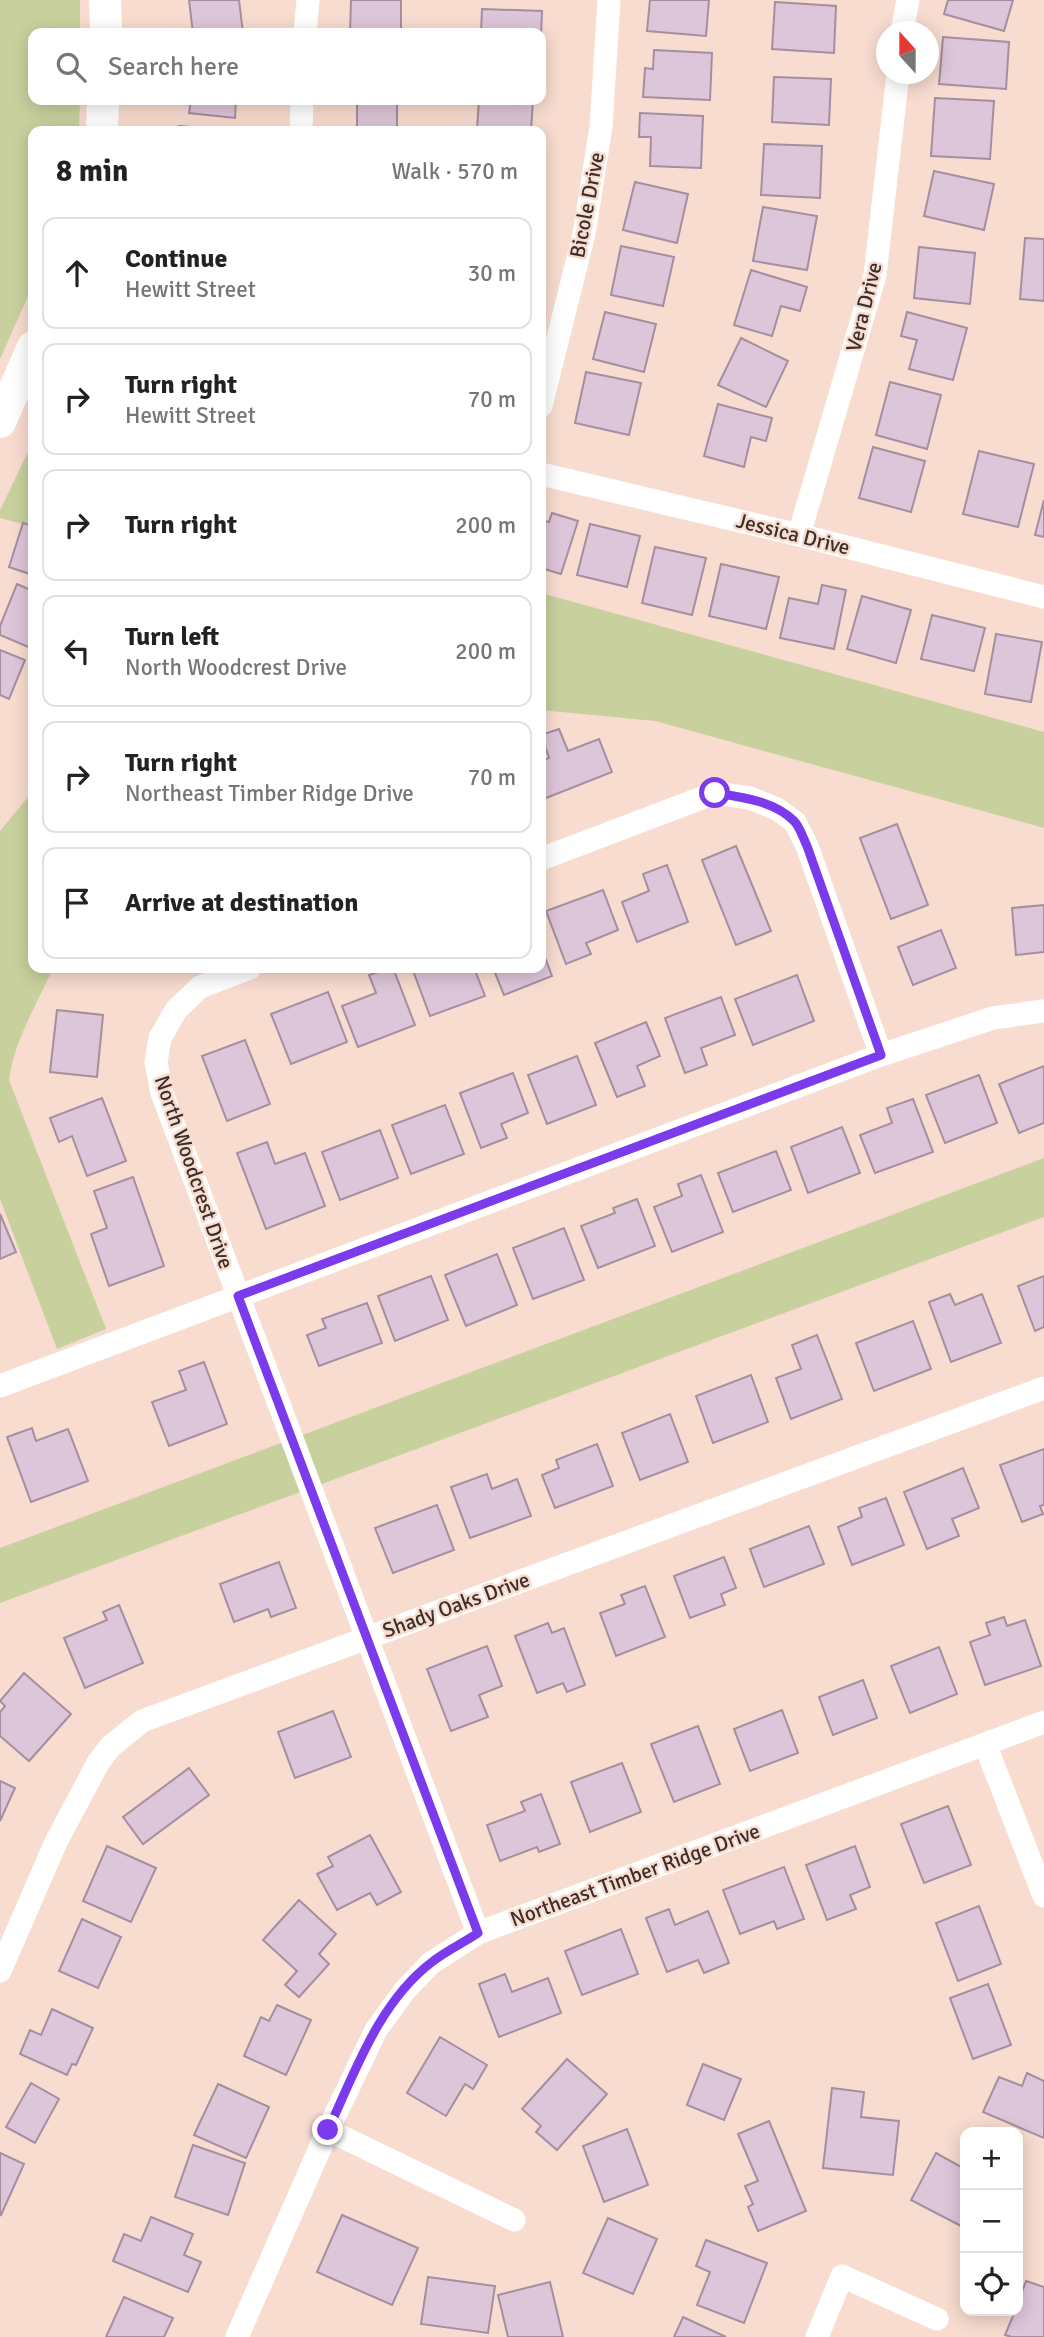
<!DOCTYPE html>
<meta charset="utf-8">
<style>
:root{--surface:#fff;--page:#f6f6f6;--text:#222;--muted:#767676;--line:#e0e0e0}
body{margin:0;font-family:Signika,sans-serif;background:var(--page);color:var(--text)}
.controls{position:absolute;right:21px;bottom:21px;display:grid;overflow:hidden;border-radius:14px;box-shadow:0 4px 18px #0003}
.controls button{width:63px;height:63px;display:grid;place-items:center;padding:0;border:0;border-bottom:2px solid var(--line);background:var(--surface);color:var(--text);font:35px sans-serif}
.compass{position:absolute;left:876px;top:21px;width:63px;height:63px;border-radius:50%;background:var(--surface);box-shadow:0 4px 18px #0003;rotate:339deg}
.stop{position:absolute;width:21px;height:21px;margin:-16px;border:5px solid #7c3aed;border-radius:50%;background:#fff}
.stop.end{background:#7c3aed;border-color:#fff;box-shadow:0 2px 7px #0008}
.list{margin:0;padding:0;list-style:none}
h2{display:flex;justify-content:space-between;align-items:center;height:91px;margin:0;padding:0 28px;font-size:30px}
h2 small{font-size:23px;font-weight:400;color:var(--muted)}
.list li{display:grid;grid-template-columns:46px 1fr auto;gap:21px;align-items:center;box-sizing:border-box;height:112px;margin:0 14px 14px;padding:0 14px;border:2px solid var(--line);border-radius:14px}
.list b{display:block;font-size:26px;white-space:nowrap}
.list p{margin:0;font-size:23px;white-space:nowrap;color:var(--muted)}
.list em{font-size:23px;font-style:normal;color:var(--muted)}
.icon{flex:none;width:38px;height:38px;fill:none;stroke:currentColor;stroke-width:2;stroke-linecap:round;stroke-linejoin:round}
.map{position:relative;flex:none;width:1044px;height:2337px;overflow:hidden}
.search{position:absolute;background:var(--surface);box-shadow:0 4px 18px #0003;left:28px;top:28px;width:518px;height:77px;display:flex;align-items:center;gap:18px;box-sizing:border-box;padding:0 24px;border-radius:14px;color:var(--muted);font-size:26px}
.panel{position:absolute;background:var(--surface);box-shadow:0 4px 18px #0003;left:28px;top:126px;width:518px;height:847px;border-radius:14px}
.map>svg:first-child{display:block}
.green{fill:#c8d19e}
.building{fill:#ddc6d9;stroke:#a48ea0;stroke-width:2}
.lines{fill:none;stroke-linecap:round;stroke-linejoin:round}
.street{stroke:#fff;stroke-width:23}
.secondary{stroke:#fff;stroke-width:32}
.route{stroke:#7c3aed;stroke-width:9}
.labels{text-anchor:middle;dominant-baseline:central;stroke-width:5;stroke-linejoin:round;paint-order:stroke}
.street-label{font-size:21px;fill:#3a2f2a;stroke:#f9dcd0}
</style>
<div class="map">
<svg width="1044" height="2337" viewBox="0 0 1044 2337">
<rect width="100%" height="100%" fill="#f9dcd0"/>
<!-- green -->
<g class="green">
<path d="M0 0H80V33H33V100H80L79 131H33V285L0 359Z"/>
<path d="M28 452 33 453V527L0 518V510Z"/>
<path d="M541 593 1044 732V828L655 721 541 710Z"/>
<path d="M33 791V968H53C37 1004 14 1041 9 1080L106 1329 57 1349 0 1199V831Z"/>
<path d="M1044 1158V1217L0 1603V1548Z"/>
</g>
<!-- building -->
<g class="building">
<path d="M189 0H239L243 33H193Z"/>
<path d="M351 0H401V33H350Z"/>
<path d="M650 0H709L706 36 647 31Z"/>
<path d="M948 0H1013L1004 31 944 14Z"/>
<path d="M775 2 836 6 834 53 772 49Z"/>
<path d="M482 9 542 11 541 37V33H481Z"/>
<path d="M943 37 1009 42 1006 89 939 84Z"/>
<path d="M654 50 712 53 710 100 643 97 645 68 653 69Z"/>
<path d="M774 77 831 79 829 125 772 122Z"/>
<path d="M935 98 994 101 990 159 931 156Z"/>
<path d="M191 100H236L235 118 189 113Z"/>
<rect x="357" y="100" width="40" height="29"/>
<path d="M479 100H533L531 131 477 129Z"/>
<path d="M640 113 703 116 701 168 650 166 651 137H639Z"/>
<path d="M179 126 231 130 178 131Z"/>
<path d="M764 144 822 146 820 198 761 195Z"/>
<path d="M934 171 994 184 984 230 924 216Z"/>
<path d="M635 182 688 194 677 243 623 230Z"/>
<path d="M763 207 817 216 807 270 753 261Z"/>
<path d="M1025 238 1044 239V301L1020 299Z"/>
<path d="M621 246 674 257 663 306 611 295Z"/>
<path d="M919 247 975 253 970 304 914 298Z"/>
<path d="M751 270 807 287 800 311 781 306 772 336 734 325Z"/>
<path d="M605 312 656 324 644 372 593 359Z"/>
<path d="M907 312 967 328 953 380 909 369 917 340 901 336Z"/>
<path d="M741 338 788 361 766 407 718 385Z"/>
<path d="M586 372 641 383 629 435 575 423Z"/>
<path d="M890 382 941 395 927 449 876 435Z"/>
<path d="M718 404 772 418 766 441 751 437 744 467 704 456Z"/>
<path d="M873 447 925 461 911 512 859 498Z"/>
<path d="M979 451 1034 464 1018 527 963 514Z"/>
<path d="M1044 500V537L1035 535Z"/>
<path d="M552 513 578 521 561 574 541 568V520L549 522Z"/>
<path d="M23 523 33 526V575L9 567Z"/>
<path d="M590 524 640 536 627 587 577 575Z"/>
<path d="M655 547 706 558 692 615 642 603Z"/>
<path d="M721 564 779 577 766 629 709 616Z"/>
<path d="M17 584 33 591V649L0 635V626Z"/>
<path d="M822 585 846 590 834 649 780 638 789 598 818 604Z"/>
<path d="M862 596 911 610 896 663 847 649Z"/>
<path d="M932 615 985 628 974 671 921 659Z"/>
<path d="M996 634 1042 642 1031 702 985 694Z"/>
<path d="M0 650 25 660 9 699 0 695Z"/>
<path d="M559 729 568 751 599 739 612 772 541 800V761L549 758 541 735Z"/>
<path d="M897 824 928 905 891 919 860 838Z"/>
<path d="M736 846 771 931 736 945 702 860Z"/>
<path d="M667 865 688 922 637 942 622 902 649 891 643 874Z"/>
<path d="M603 890 618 930 586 943 591 954 566 964 546 911Z"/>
<path d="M1044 905V952L1016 955 1012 908Z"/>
<path d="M941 930 956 968 913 985 898 947Z"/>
<path d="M541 947 552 976 504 995 493 968H541Z"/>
<path d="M390 968H393L415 1025 358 1047 342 1006 376 993 369 975Z"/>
<path d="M412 968H439V969L474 968 485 996 430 1016Z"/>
<path d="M797 975 814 1021 753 1045 735 999Z"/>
<path d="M328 992 347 1042 291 1064 271 1014Z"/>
<path d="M721 997 735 1035 701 1048 707 1065 685 1073 665 1018Z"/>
<path d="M57 1010 103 1015 97 1077 50 1072Z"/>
<path d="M646 1022 660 1056 637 1066 645 1086 617 1097 595 1043Z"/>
<path d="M245 1040 270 1104 227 1121 202 1056Z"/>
<path d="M577 1056 596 1105 547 1124 528 1075Z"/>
<path d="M1044 1066V1123L1019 1133 999 1084Z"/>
<path d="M513 1073 528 1113 501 1124 507 1138 481 1148 460 1093Z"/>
<path d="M979 1075 997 1123 945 1143 926 1095Z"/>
<path d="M102 1098 126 1161 87 1176 72 1136 59 1142 50 1118Z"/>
<path d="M913 1099 933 1152 875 1173 860 1135 892 1123 887 1108Z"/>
<path d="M445 1105 464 1154 411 1174 392 1125Z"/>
<path d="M842 1127 860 1173 808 1193 791 1147Z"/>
<path d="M380 1130 398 1178 340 1200 322 1152Z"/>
<path d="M267 1142 275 1164 305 1153 325 1206 266 1229 237 1153Z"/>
<path d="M776 1151 791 1190 733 1212 718 1173Z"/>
<path d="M701 1175 723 1232 672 1252 654 1207 682 1196 678 1184Z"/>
<path d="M133 1177 164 1266 109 1286 91 1234 107 1228 94 1191Z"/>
<path d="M637 1199 655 1246 598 1268 581 1226 615 1213 613 1208Z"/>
<path d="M0 1214 16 1252 0 1259Z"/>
<path d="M564 1228 584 1280 533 1299 513 1248Z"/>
<path d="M497 1254 517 1305 466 1326 445 1275Z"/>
<path d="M431 1276 448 1320 395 1341 378 1296Z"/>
<path d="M1044 1276V1327L1035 1331 1018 1286Z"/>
<path d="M950 1294 955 1305 982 1294 1001 1343 951 1362 929 1302Z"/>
<path d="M367 1303 382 1343 319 1366 307 1335 326 1328 322 1319Z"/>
<path d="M913 1321 931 1369 874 1391 856 1343Z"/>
<path d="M817 1335 842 1399 791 1419 776 1378 801 1369 792 1345Z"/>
<path d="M204 1362 227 1424 169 1446 152 1402 186 1390 179 1371Z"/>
<path d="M751 1375 768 1422 713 1443 696 1396Z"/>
<path d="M670 1414 688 1462 640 1480 622 1433Z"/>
<path d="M32 1428 36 1441 68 1429 88 1481 31 1502 7 1437Z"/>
<path d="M597 1444 613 1486 555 1508 542 1475 559 1468 556 1460Z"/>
<path d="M1044 1449V1505L1040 1506 1043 1514 1022 1522 1000 1465Z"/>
<path d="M963 1468 979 1508 952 1519 959 1536 927 1549 904 1492Z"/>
<path d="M487 1474 492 1489 517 1479 531 1516 470 1538 451 1487Z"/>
<path d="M886 1498 904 1545 852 1565 838 1527 862 1517 859 1508Z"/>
<path d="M437 1505 454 1550 393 1573 375 1528Z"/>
<path d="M809 1526 824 1564 764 1587 750 1549Z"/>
<path d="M724 1557 736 1588 721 1594 725 1605 690 1618 674 1576Z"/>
<path d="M279 1562 296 1608 271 1617 268 1609 234 1622 220 1584Z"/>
<path d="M645 1586 665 1637 616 1656 600 1613 625 1604 621 1595Z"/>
<path d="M119 1605 143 1663 85 1688 64 1638 107 1620 103 1612Z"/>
<path d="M1004 1617 1007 1626 1025 1620 1041 1666 985 1685 970 1642 990 1635 986 1623Z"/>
<path d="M548 1623 552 1633 564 1628 585 1685 567 1692 563 1683 537 1693 515 1636Z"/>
<path d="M487 1646 502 1686 479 1695 488 1717 451 1731 427 1669Z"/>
<path d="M939 1647 957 1694 910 1713 891 1666Z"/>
<path d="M24 1673 71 1714 29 1761 0 1736V1712L5 1706 0 1701Z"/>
<path d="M863 1680 877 1718 833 1735 819 1697Z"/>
<path d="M782 1710 798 1753 750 1771 734 1729Z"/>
<path d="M333 1711 351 1757 295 1778 278 1732Z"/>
<path d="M698 1726 720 1784 674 1802 651 1744Z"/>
<path d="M622 1763 641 1812 590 1832 571 1782Z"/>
<path d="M189 1768 209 1795 143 1844 123 1817Z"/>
<path d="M0 1781 15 1788 0 1821Z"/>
<path d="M541 1794 560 1844 539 1852 537 1847 500 1861 487 1825 525 1811 521 1802Z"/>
<path d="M948 1806 971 1865 924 1883 901 1824Z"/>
<path d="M370 1835 401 1892 377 1905 370 1893 337 1910 317 1874 333 1866 328 1857Z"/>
<path d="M107 1846 156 1868 131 1922 83 1901Z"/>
<path d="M855 1846 870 1887 850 1895 856 1909 827 1920 806 1865Z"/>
<path d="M784 1867 804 1919 777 1929 774 1921 740 1934 723 1890Z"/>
<path d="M299 1900 336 1934 319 1954 329 1964 299 1997 285 1985 297 1971 263 1940Z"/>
<path d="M979 1906 1001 1964 958 1981 936 1923Z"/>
<path d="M669 1909 675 1925 708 1911 729 1963 704 1973 698 1960 667 1972 646 1918Z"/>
<path d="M82 1919 121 1937 98 1988 59 1971Z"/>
<path d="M621 1929 638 1974 582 1995 565 1951Z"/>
<path d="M505 1974 512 1992 548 1978 561 2013 499 2037 479 1984Z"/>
<path d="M988 1984 1011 2045 973 2059 950 1998Z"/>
<path d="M277 2005 311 2020 286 2075 244 2056 261 2017 269 2021Z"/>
<path d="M52 2009 93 2028 76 2065 72 2064 67 2075 20 2054 30 2030 41 2035Z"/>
<path d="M440 2037 487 2065 473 2089 465 2084 446 2116 407 2093Z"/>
<path d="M567 2059 607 2094 557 2150 536 2132 541 2126 522 2109Z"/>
<path d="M703 2064 741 2079 724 2120 687 2105Z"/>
<path d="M1027 2073 1044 2081V2138L983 2112 999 2077 1022 2086Z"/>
<path d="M31 2083 59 2099 35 2143 6 2127Z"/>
<path d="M218 2084 269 2107 246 2158 194 2135Z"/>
<path d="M832 2088 864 2092 861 2117 899 2121 893 2175 823 2168Z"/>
<path d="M769 2121 806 2211 758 2231 748 2207 753 2204 745 2186 758 2181 738 2134Z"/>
<path d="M627 2129 648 2185 604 2202 583 2146Z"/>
<path d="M193 2145 245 2163 228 2215 175 2197Z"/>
<path d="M0 2153 24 2164 1 2215 0 2214Z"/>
<path d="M936 2153 965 2169V2228L911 2200Z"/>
<path d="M342 2215 418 2248 392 2305 317 2272Z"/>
<path d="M151 2217 193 2234 184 2255 201 2262 188 2292 113 2261 124 2234 141 2241Z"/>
<path d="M608 2218 657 2239 633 2294 583 2273Z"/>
<path d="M706 2240 767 2263 744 2323 697 2305 710 2272 696 2266Z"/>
<path d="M428 2277 495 2286 488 2333 421 2324Z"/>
<path d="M1026 2281 1044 2287V2337H1012L1005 2335 1015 2311H1018V2303Z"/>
<path d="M550 2282 563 2337H508L498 2295Z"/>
<path d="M124 2297 173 2318 164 2337H106Z"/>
<path d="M683 2317 726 2337H674Z"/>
</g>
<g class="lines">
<!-- street -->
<g class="street">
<path d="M902 32 908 0"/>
<path d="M305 33 308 0"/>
<path d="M301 131 302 100"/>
<path d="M541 406 584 234 601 127 609 0"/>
<path d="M541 474 799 535 1044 597"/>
<path d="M799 535 875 275 898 74"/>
<path d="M541 859 715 793 750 798 777 809 795 822 807 846 881 1055"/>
<path d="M250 968 200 987 176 1010 160 1038 156 1062 162 1093 478 1933"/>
<path d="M0 1386 881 1055 993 1018 1044 1011"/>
<path d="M985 1744 1044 1896"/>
<path d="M0 1971 56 1842 98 1763 110 1747 142 1721 1044 1388"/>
<path d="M328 2130 514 2220"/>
<path d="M237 2337 328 2130 376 2030 405 1990 431 1963 478 1933 1044 1722"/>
<path d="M817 2337 842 2276 937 2319"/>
</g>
<!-- secondary -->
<g class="secondary">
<path d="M105 0 106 33"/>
<path d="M102 131 103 100"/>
<path d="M0 422 33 347"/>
</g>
</g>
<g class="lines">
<!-- route -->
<path class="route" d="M328 2130C355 2072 379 2002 432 1962 446 1951 463 1943 478 1933L238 1296 881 1055 807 846C803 838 800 827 794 821 774 801 742 797 715 793"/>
</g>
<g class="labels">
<!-- street labels -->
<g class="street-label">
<text transform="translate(587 205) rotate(-79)">Bicole Drive</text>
<text transform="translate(864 307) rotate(-76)">Vera Drive</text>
<text transform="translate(793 534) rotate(14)">Jessica Drive</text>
<text transform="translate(194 1172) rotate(71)">North Woodcrest Drive</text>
<text transform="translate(456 1605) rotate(-20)">Shady Oaks Drive</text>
<text transform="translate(635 1875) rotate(-20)">Northeast Timber Ridge Drive</text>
</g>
</g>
</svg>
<div class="controls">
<button>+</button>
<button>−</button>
<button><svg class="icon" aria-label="locate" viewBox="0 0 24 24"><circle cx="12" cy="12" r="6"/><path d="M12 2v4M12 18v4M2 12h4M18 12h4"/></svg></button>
</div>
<svg class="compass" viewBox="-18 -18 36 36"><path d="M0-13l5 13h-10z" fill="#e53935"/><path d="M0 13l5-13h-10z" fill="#767676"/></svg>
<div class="stop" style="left:715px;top:793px"></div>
<div class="stop end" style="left:328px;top:2130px"></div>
<div class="search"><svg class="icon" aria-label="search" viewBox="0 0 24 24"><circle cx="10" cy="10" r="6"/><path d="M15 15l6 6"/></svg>Search here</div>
<section class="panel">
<h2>8 min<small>Walk · 570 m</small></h2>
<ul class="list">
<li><svg class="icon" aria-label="ahead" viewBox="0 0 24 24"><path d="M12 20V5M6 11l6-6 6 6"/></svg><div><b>Continue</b><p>Hewitt Street</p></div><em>30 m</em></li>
<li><svg class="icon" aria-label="right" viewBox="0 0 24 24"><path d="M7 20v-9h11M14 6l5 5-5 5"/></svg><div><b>Turn right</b><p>Hewitt Street</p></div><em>70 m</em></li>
<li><svg class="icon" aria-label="right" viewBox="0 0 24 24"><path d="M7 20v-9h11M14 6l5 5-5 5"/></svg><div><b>Turn right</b></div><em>200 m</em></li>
<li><svg class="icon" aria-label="left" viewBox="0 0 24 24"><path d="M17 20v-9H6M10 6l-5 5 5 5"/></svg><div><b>Turn left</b><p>North Woodcrest Drive</p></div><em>200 m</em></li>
<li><svg class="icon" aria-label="right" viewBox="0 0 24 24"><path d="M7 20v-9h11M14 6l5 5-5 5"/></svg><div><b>Turn right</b><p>Northeast Timber Ridge Drive</p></div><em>70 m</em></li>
<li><svg class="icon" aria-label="arrive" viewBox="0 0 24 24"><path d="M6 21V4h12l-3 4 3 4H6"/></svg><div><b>Arrive at destination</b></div></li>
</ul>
</section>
</div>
